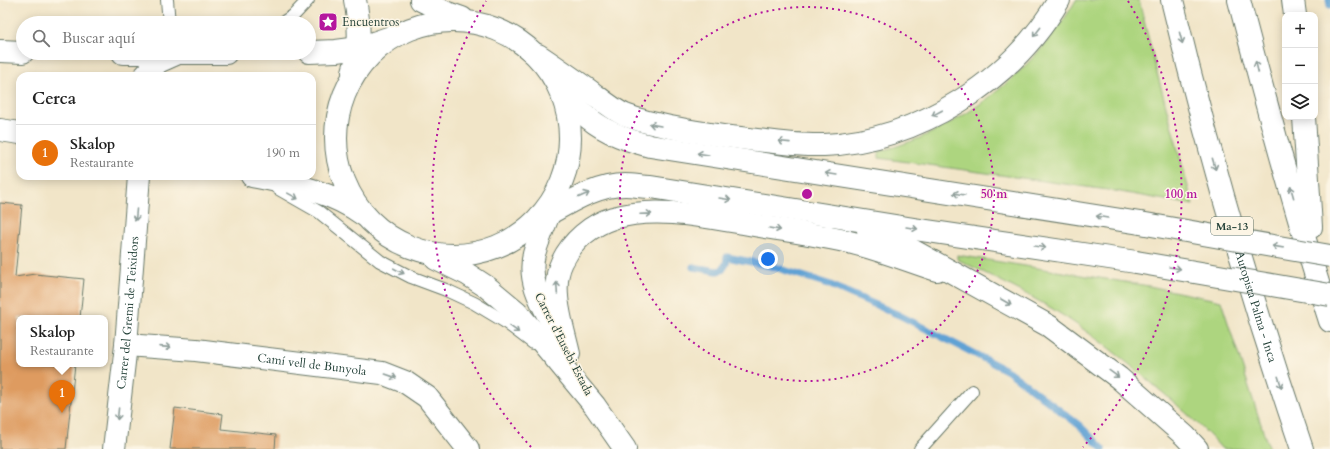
<!DOCTYPE html>
<html lang="es">
<meta charset="utf-8">
<style>
:root{--surface:#fff;--page:#f6f6f6;--text:#222;--muted:#767676;--line:#e0e0e0;--accent:#b5179e}
body{margin:0;font-family:Cardo,serif;background:var(--page);color:var(--text)}
.controls{position:absolute;right:12px;top:12px;display:grid;overflow:hidden;border-radius:8px;box-shadow:0 2px 10px #0003}
.controls button{width:36px;height:36px;display:grid;place-items:center;padding:0;border:0;border-bottom:1px solid var(--line);background:var(--surface);color:var(--text);font:20px sans-serif}
.you{position:absolute;left:768px;top:259px;width:14px;height:14px;margin:-10px;border:3px solid #fff;border-radius:50%;background:#1a73e8;box-shadow:0 0 0 6px #1a73e833}
.badge{display:grid;place-items:center;width:26px;height:26px;border-radius:50%;background:var(--accent);color:#fff;font-size:13px;font-weight:700}
.pin{position:absolute;translate:-50% -33px;filter:drop-shadow(0 1px 2px #0008)}
.pin::after{content:'';position:absolute;top:21px;width:14px;height:12px;background:inherit;clip-path:polygon(0 0,100% 0,50% 100%)}
.popup{position:absolute;left:16px;top:315px;width:92px;height:52px;box-sizing:border-box;display:grid;place-content:center;border-radius:8px;background:var(--surface);filter:drop-shadow(0 1px 3px #0005);font-size:13px;white-space:nowrap;color:var(--muted)}
.popup b{font-size:15px;color:var(--text)}
.popup::after{content:'';position:absolute;left:50%;top:100%;margin-left:-8px;border:8px solid transparent;border-top-color:var(--surface)}
.list{margin:0;padding:0;list-style:none}
h2{display:flex;justify-content:space-between;align-items:center;height:52px;margin:0;padding:0 16px;font-size:17px}
h2 small{font-size:13px;font-weight:400;color:var(--muted)}
.list li{display:grid;grid-template-columns:26px 1fr auto;gap:12px;align-items:center;box-sizing:border-box;height:56px;padding:0 16px;border-top:1px solid var(--line)}
.list b{display:block;font-size:15px;white-space:nowrap}
.list p{margin:0;font-size:13px;white-space:nowrap;color:var(--muted)}
.list em{font-size:13px;font-style:normal;color:var(--muted)}
.icon{flex:none;width:22px;height:22px;fill:none;stroke:currentColor;stroke-width:2;stroke-linecap:round;stroke-linejoin:round}
.map{position:relative;flex:none;width:1330px;height:449px;overflow:hidden}
.search{position:absolute;background:var(--surface);box-shadow:0 2px 10px #0003;left:16px;top:16px;width:300px;height:44px;display:flex;align-items:center;gap:10px;box-sizing:border-box;padding:0 14px;border-radius:22px;color:var(--muted);font-size:15px}
.panel{position:absolute;background:var(--surface);box-shadow:0 2px 10px #0003;left:16px;top:72px;width:300px;height:108px;border-radius:12px}
.map>svg:first-child{display:block}
.green{fill:#add57f;stroke:#66895a}
.lines{fill:none;stroke-linecap:round;stroke-linejoin:round}
.stream{stroke:#60a2d4;stroke-width:7}
.building{fill:#de9b61}
.service-casing{stroke:#687868;stroke-width:14}
.minor-casing{stroke:#687868;stroke-width:24}
.tertiary-casing{stroke:#687868;stroke-width:24}
.secondary-casing{stroke:#687868;stroke-width:24}
.motorway-casing{stroke:#687868;stroke-width:24}
.service{stroke:#fff;stroke-width:12}
.minor{stroke:#fff;stroke-width:22}
.tertiary{stroke:#fff;stroke-width:22}
.secondary{stroke:#fff;stroke-width:22}
.motorway{stroke:#fff;stroke-width:22}
.tertiary-bridge-casing{stroke:#687868;stroke-width:24;stroke-linecap:butt}
.motorway-bridge-casing{stroke:#687868;stroke-width:24;stroke-linecap:butt}
.tertiary-bridge{stroke:#fff;stroke-width:22}
.motorway-bridge{stroke:#fff;stroke-width:22}
.oneway{stroke:#8f9e9a}
.ring{fill:none;stroke:#b5179e;stroke-width:2;stroke-dasharray:2 4}
.labels{text-anchor:middle;dominant-baseline:central;stroke-width:3;stroke-linejoin:round;paint-order:stroke}
.shield{fill:#fcf5e5;stroke:#617469;stroke-width:1}
.shield-label{font-size:11px;font-weight:bold;fill:#1f3d34}
.poi-label{font-size:12px;fill:#1f3d34;stroke:#fcf5e5;text-anchor:start}
.street-label{font-size:12px;fill:#1f3d34;stroke:#fcf5e5}
.centre{fill:#b5179e;stroke:#fcf5e5;stroke-width:2}
.ring-label{font-size:12px;text-anchor:middle;font-weight:bold;fill:#b5179e;stroke:#fcf5e5;stroke-width:3;stroke-linejoin:round;paint-order:stroke}
</style>
<div class="map">
<svg width="1330" height="449" viewBox="0 0 1330 449">
<rect width="100%" height="100%" fill="#fcf5e5"/>
<filter id="ink" filterUnits="userSpaceOnUse"><feTurbulence type="fractalNoise" baseFrequency=".025" numOctaves="2"/><feDisplacementMap in="SourceGraphic" scale="8" xChannelSelector="R" yChannelSelector="G"/><feConvolveMatrix kernelMatrix="1 2 1 2 8 2 1 2 1" color-interpolation-filters="sRGB"/></filter>
<filter id="wash" filterUnits="userSpaceOnUse"><feTurbulence type="fractalNoise" baseFrequency=".012" numOctaves="4" result="noise"/><feDisplacementMap in="SourceGraphic" scale="16" xChannelSelector="R" yChannelSelector="G"/><feGaussianBlur stdDeviation="0.9" result="paint"/><feColorMatrix in="noise" values="0 0 0 0 0 0 0 0 0 0 0 0 0 0 0 0 0 1.4 0 .05"/><feComposite in="paint" operator="in"/></filter>
<g filter="url(#wash)">
<rect width="100%" height="100%" fill="#f1e5c8"/>
<!-- green -->
<g class="green">
<path d="M1076 0H1139L1157 73 1193 205 1115 191 879 158V152C893 147 908 143 922 137 982 112 1044 57 1076 0Z"/>
<path d="M957 255 1149 286 1221 301 1269 449H1222C1204 428 1183 410 1162 392 1127 362 1091 332 1051 308 1021 290 988 275 957 259Z"/>
</g>
<g class="lines">
<!-- stream -->
<g class="stream">
<path d="M1329 0 1330 5"/>
<path d="M693 267 717 271 722 270 726 264 727 257 771 266 828 284 899 315 1008 371 1079 425 1103 449"/>
</g>
</g>
<g id="blocks">
<!-- building -->
<g class="building">
<path d="M0 203 22 205 15 277 35 274 84 279 80 318H19V364H75L66 449H0Z"/>
<path d="M175 408 223 414 221 429 276 435 275 449H170Z"/>
</g>
</g>
</g>
<g filter="url(#ink)">
<use href="#blocks" fill-opacity="0" stroke="#687868" stroke-width="1"/>
<g class="lines">
<!-- service casing -->
<g class="service-casing">
<g id="service">
<path d="M167 0 169 23"/>
<path d="M282 23 293 16 308 0"/>
<path d="M277 188 319 212 380 261 411 277 446 290 474 303 504 321 533 343"/>
<path d="M920 449 972 391"/>
</g>
</g>
<!-- minor casing -->
<g class="minor-casing">
<g id="minor">
<path d="M0 51 23 52"/>
<path d="M309 52 336 51 359 48 394 36"/>
<path d="M123 53H226"/>
<path d="M145 76 158 62 176 54"/>
<path d="M0 130 20 133"/>
<path d="M252 176C292 184 331 191 364 215"/>
<path id="s1" d="M126 345 196 350 382 373 405 382 427 397 468 449"/>
<path id="s2" d="M114 449 126 345 139 176"/>
</g>
</g>
<!-- tertiary casing -->
<g class="tertiary-casing">
<path id="tertiary" d="M559 85C567 95 574 105 583 113 601 131 626 140 650 146L1140 223"/>
</g>
<!-- secondary casing -->
<g class="secondary-casing">
<g id="secondary">
<path d="M421 0 445 12 462 18"/>
<circle cx="453" cy="138" r="117"/>
<path d="M353 72C361 48 360 25 355 0"/>
<path d="M550 211C545 225 538 240 534 254 527 283 544 307 557 332"/>
<path d="M436 259 467 274 487 287 517 312 595 406 625 449"/>
<path d="M569 354C563 327 549 288 562 262 572 241 591 225 613 218 655 206 702 216 743 223 780 230 817 234 853 243 882 250 909 261 937 270"/>
</g>
</g>
<!-- motorway casing -->
<g class="motorway-casing">
<g id="motorway">
<path id="s3" d="M1172 0C1208 151 1252 302 1302 449"/>
<path d="M1239 0C1267 108 1296 215 1330 321"/>
<path d="M1293 0 1295 15"/>
<path d="M538 55C556 67 573 79 590 91 602 100 612 109 625 115 645 123 665 126 686 130 704 133 722 136 740 138 768 141 796 146 824 145 918 141 1012 81 1059 0"/>
<path d="M1304 117 1311 227"/>
<path d="M550 213C573 200 598 185 625 185 634 185 642 187 651 187L914 229 1136 262"/>
<path d="M868 230 903 245 1049 326 1119 378 1185 436 1197 449"/>
</g>
</g>
<!-- service -->
<use href="#service" class="service"/>
<!-- minor -->
<use href="#minor" class="minor"/>
<!-- tertiary -->
<use href="#tertiary" class="tertiary"/>
<!-- secondary -->
<use href="#secondary" class="secondary"/>
<!-- motorway -->
<use href="#motorway" class="motorway"/>
<!-- tertiary-bridge casing -->
<g class="tertiary-bridge-casing">
<path id="tertiary-bridge" d="M1140 223 1330 256"/>
</g>
<!-- motorway-bridge casing -->
<g class="motorway-bridge-casing">
<path id="motorway-bridge" d="M1136 262 1330 295"/>
</g>
<!-- tertiary-bridge -->
<use href="#tertiary-bridge" class="tertiary-bridge"/>
<!-- motorway-bridge -->
<use href="#motorway-bridge" class="motorway-bridge"/>
</g>
<!-- one-way arrows -->
<defs><path id="oneway-shaft" d="M-6 0H5M1.5-3L5.5 0L1.5 3" fill="none" stroke-width="1.6" stroke-linecap="round" stroke-linejoin="round"/></defs>
<g class="oneway">
<use href="#oneway-shaft" transform="translate(1037 32) rotate(128)"/>
<use href="#oneway-shaft" transform="translate(1181 38) rotate(75)"/>
<use href="#oneway-shaft" transform="translate(1257 67) rotate(-104)"/>
<use href="#oneway-shaft" transform="translate(937 113) rotate(152)"/>
<use href="#oneway-shaft" transform="translate(655 125) rotate(-170)"/>
<use href="#oneway-shaft" transform="translate(784 142) rotate(-174)"/>
<use href="#oneway-shaft" transform="translate(703 154) rotate(-171)"/>
<use href="#oneway-shaft" transform="translate(1214 164) rotate(74)"/>
<use href="#oneway-shaft" transform="translate(831 174) rotate(-171)"/>
<use href="#oneway-shaft" transform="translate(1292 192) rotate(-106)"/>
<use href="#oneway-shaft" transform="translate(959 194) rotate(-171)"/>
<use href="#oneway-shaft" transform="translate(584 195) rotate(-24)"/>
<use href="#oneway-shaft" transform="translate(293 196) rotate(29)"/>
<use href="#oneway-shaft" transform="translate(725 199) rotate(9)"/>
<use href="#oneway-shaft" transform="translate(646 214) rotate(-2)"/>
<use href="#oneway-shaft" transform="translate(136 215) rotate(95)"/>
<use href="#oneway-shaft" transform="translate(1102 217) rotate(-171)"/>
<use href="#oneway-shaft" transform="translate(912 228) rotate(9)"/>
<use href="#oneway-shaft" transform="translate(775 229) rotate(10)"/>
<use href="#oneway-shaft" transform="translate(1040 247) rotate(9)"/>
<use href="#oneway-shaft" transform="translate(1278 247) rotate(-170)"/>
<use href="#oneway-shaft" transform="translate(1175 268) rotate(9)"/>
<use href="#oneway-shaft" transform="translate(399 271) rotate(28)"/>
<use href="#oneway-shaft" transform="translate(557 288) rotate(-93)"/>
<use href="#oneway-shaft" transform="translate(1006 302) rotate(30)"/>
<use href="#oneway-shaft" transform="translate(514 329) rotate(36)"/>
<use href="#oneway-shaft" transform="translate(165 347) rotate(4)"/>
<use href="#oneway-shaft" transform="translate(1114 374) rotate(36)"/>
<use href="#oneway-shaft" transform="translate(391 376) rotate(19)"/>
<use href="#oneway-shaft" transform="translate(1280 382) rotate(72)"/>
<use href="#oneway-shaft" transform="translate(118 414) rotate(96)"/>
</g>
</g>
<!-- distance rings -->
<g class="ring">
<circle cx="807" cy="194" r="187"/>
<path d="M531 447A374 374 0 0 1 486 1M1128 1A374 374 0 0 1 1083 447"/>
</g>
<!-- icons -->
<defs>
<g id="sight-square" transform="scale(1)"><rect x="-9" y="-9" width="18" height="18" rx="4" fill="#b5179e" stroke="#fcf5e5"/><path d="M0-6L1.8-2.2L6-1.7L2.9 1.2L3.7 5.4L0 3.3L-3.7 5.4L-2.9 1.2L-6-1.7L-1.8-2.2Z" fill="#fff"/></g>
</defs>
<g fill-rule="evenodd">
<use href="#sight-square" x="328" y="22"/>
</g>
<g class="labels">
<!-- shield labels -->
<rect class="shield" x="1211" y="217" width="42" height="18" rx="3"/>
<g class="shield-label">
<text x="1232" y="226">Ma-13</text>
</g>
<!-- poi labels -->
<g class="poi-label">
<text x="342" y="22">Encuentros</text>
</g>
<!-- street labels -->
<g class="street-label">
<text stroke="none"><textPath href="#s3" startOffset="318">Autopista Palma - Inca</textPath></text>
<text stroke="none"><textPath href="#s2" startOffset="137">Carrer del Gremi de Teixidors</textPath></text>
<text transform="translate(564 344) rotate(63)">Carrer d'Eusebi Estada</text>
<text stroke="none"><textPath href="#s1" startOffset="187">Camí vell de Bunyola</textPath></text>
</g>
</g>
<circle cx="807" cy="194" r="6" class="centre"/>
<g class="ring-label">
<text x="994" y="198">50 m</text>
<text x="1181" y="198">100 m</text>
</g>
</svg>
<div class="controls">
<button>+</button>
<button>−</button>
<button><svg class="icon" aria-label="layers" viewBox="0 0 24 24"><path d="M12 4l9 5-9 5-9-5zM3 14l9 5 9-5"/></svg></button>
</div>
<div class="you"></div>
<div class="pin badge" style="left:62px;top:413px;background:#e8710a">1</div>
<div class="popup"><b>Skalop</b>Restaurante</div>
<div class="search"><svg class="icon" aria-label="search" viewBox="0 0 24 24"><circle cx="10" cy="10" r="6"/><path d="M15 15l6 6"/></svg>Buscar aquí</div>
<section class="panel">
<h2>Cerca<small></small></h2>
<ul class="list">
<li><span class="badge" style="background:#e8710a">1</span><div><b>Skalop</b><p>Restaurante</p></div><em>190 m</em></li>
</ul>
</section>
</div>
